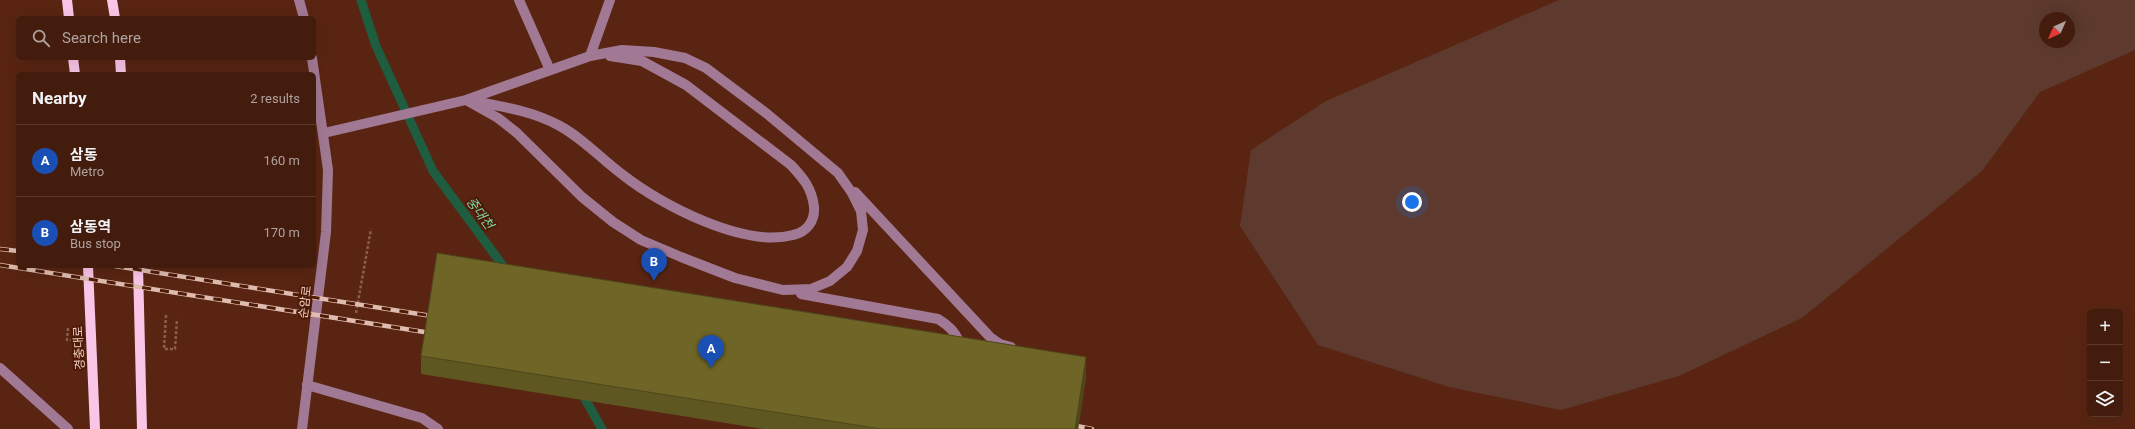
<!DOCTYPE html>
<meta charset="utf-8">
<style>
:root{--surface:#431c0e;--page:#4d291c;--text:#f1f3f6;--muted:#afa19e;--line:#5b3a2e;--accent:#d6ab8b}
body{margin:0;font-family:Roboto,"Noto Sans KR",sans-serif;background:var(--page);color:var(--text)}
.controls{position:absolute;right:12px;bottom:12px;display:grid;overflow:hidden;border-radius:6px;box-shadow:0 4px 16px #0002}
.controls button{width:36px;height:36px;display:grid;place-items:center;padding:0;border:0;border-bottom:1px solid var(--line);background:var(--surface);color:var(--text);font:20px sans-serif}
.compass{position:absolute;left:2039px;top:12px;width:36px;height:36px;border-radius:50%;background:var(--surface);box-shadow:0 4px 16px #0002;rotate:225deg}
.you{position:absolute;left:1412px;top:202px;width:14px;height:14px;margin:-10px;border:3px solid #fff;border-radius:50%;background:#1a73e8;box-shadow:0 0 0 6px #1a73e833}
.badge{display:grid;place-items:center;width:26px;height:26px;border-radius:50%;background:var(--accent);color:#fff;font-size:13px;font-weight:700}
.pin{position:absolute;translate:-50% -33px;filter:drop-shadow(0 1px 2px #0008)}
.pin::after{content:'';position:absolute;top:21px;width:14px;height:12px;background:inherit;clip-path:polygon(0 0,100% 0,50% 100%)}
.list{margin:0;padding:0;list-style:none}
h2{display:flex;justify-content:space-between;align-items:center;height:52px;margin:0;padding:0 16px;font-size:17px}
h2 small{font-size:13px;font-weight:400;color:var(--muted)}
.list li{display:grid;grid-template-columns:26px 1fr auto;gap:12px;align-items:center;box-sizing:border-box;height:72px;padding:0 16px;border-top:1px solid var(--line)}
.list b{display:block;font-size:15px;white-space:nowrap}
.list p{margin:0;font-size:13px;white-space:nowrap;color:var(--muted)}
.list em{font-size:13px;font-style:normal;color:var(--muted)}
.icon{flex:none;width:22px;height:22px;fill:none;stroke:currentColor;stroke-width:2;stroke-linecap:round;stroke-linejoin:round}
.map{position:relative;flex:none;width:2135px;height:429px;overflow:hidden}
.search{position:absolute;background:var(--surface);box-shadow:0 4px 16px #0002;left:16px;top:16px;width:300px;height:44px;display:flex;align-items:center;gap:10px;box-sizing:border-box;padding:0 14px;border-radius:6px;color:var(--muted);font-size:15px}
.panel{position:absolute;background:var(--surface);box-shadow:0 4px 16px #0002;left:16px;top:72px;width:300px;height:196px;border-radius:6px}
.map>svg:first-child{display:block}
.green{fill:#5d3a2d;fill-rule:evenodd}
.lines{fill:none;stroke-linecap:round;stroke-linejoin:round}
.stream{stroke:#1e5d40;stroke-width:9}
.path{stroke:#8b5d4d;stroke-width:2.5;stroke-dasharray:3 2;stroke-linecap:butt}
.minor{stroke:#a27994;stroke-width:10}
.major{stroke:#f9c6e7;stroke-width:10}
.rail-casing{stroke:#dfbcaf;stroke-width:4.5}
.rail{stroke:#4d1a06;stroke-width:3;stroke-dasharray:9;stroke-linecap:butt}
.wall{fill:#5f5722}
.shaded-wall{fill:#4e471b}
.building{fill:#6f6527;stroke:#4e471b}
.labels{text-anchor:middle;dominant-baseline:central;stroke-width:4;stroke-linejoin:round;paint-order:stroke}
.street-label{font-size:12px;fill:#f1d0c4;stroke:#4d1a06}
.water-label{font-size:13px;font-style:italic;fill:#7ed8a9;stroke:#4d1a06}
</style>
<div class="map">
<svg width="2135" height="429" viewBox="0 0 2135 429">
<rect width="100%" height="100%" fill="#592512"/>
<!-- green -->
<path class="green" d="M1559 0H2135V50L2040 92 1982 171 1802 318 1679 376 1561 410 1449 387 1318 345 1240 226 1251 150 1326 101ZM2045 18H2069V42H2045Z"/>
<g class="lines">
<!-- stream -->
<g class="stream">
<path d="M361 0 376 46 433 171 509 274"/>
<path d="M580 390 602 429"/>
</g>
<!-- path -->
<g class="path">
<path d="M356 313 371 229"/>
<path d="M166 315 164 349H175L177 319"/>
<path d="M68 328 67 340H71"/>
</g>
<!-- minor -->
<g class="minor">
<path d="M299 0 304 18"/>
<path d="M519 0 550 70"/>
<path d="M590 56 610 0"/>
<path d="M474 101C504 107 532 111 558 125 583 138 601 159 623 175 661 205 744 248 793 235 807 232 815 221 814 207 812 188 803 178 791 165L686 85 642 61 610 56"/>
<path d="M324 133 466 100 590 56 622 50 654 52 685 58 706 68 766 113 838 173 852 193 861 211 863 230 857 251 847 267 830 281 811 289 783 290 735 278 681 257 641 240 613 222 582 197 517 133 498 118 466 100"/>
<path d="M855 192 990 337 1000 344 1011 347"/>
<path d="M801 294 938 319C951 327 957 334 962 349"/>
<path d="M0 368 68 429"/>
<path d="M307 385 422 418 438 429"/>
<path d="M302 429 326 232 328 170 312 58"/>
</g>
<!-- major -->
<g class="major">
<path d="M67 0 69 18"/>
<path d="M112 0 115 18"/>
<path d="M73 58 75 74"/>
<path d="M120 58 121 74"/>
<path d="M88 266 95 429"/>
<path d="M138 266 142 429"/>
</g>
<!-- rail casing -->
<g class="rail-casing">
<g id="rail">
<path d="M0 249 18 251"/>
<path d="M0 265 437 334"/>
<path d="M115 266 438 317"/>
<path d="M1067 424 1092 429"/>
</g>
</g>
<!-- rail -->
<use href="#rail" class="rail"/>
</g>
<!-- wall -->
<path class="wall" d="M421 356 1086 376 1078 429H763L421 374Z"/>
<!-- shaded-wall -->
<path class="shaded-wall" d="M1086 357V376L1078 429H1075Z"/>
<!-- building -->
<path class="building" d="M437 253 1086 357 1075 429H881L421 356Z"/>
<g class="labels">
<!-- street labels -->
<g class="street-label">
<text transform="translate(305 302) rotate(-83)">순암로</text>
<text transform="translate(79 348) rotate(-93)">경충대로</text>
</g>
<!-- water labels -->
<g class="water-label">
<text transform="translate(480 213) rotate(54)">중대천</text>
</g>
</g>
</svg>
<div class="controls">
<button>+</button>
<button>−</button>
<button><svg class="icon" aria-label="layers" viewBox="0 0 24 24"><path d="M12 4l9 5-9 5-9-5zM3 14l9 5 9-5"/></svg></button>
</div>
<svg class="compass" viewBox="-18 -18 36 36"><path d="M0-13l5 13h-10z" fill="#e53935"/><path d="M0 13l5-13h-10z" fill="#afa19e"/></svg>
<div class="you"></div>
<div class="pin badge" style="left:711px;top:368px;background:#1a4fb4">A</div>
<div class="pin badge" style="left:654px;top:281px;background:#1a4fb4">B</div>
<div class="search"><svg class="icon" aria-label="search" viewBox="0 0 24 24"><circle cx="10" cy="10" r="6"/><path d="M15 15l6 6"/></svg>Search here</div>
<section class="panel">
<h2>Nearby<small>2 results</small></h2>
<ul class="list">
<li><span class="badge" style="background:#1a4fb4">A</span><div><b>삼동</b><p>Metro</p></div><em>160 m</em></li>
<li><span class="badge" style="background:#1a4fb4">B</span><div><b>삼동역</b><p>Bus stop</p></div><em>170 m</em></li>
</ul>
</section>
</div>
